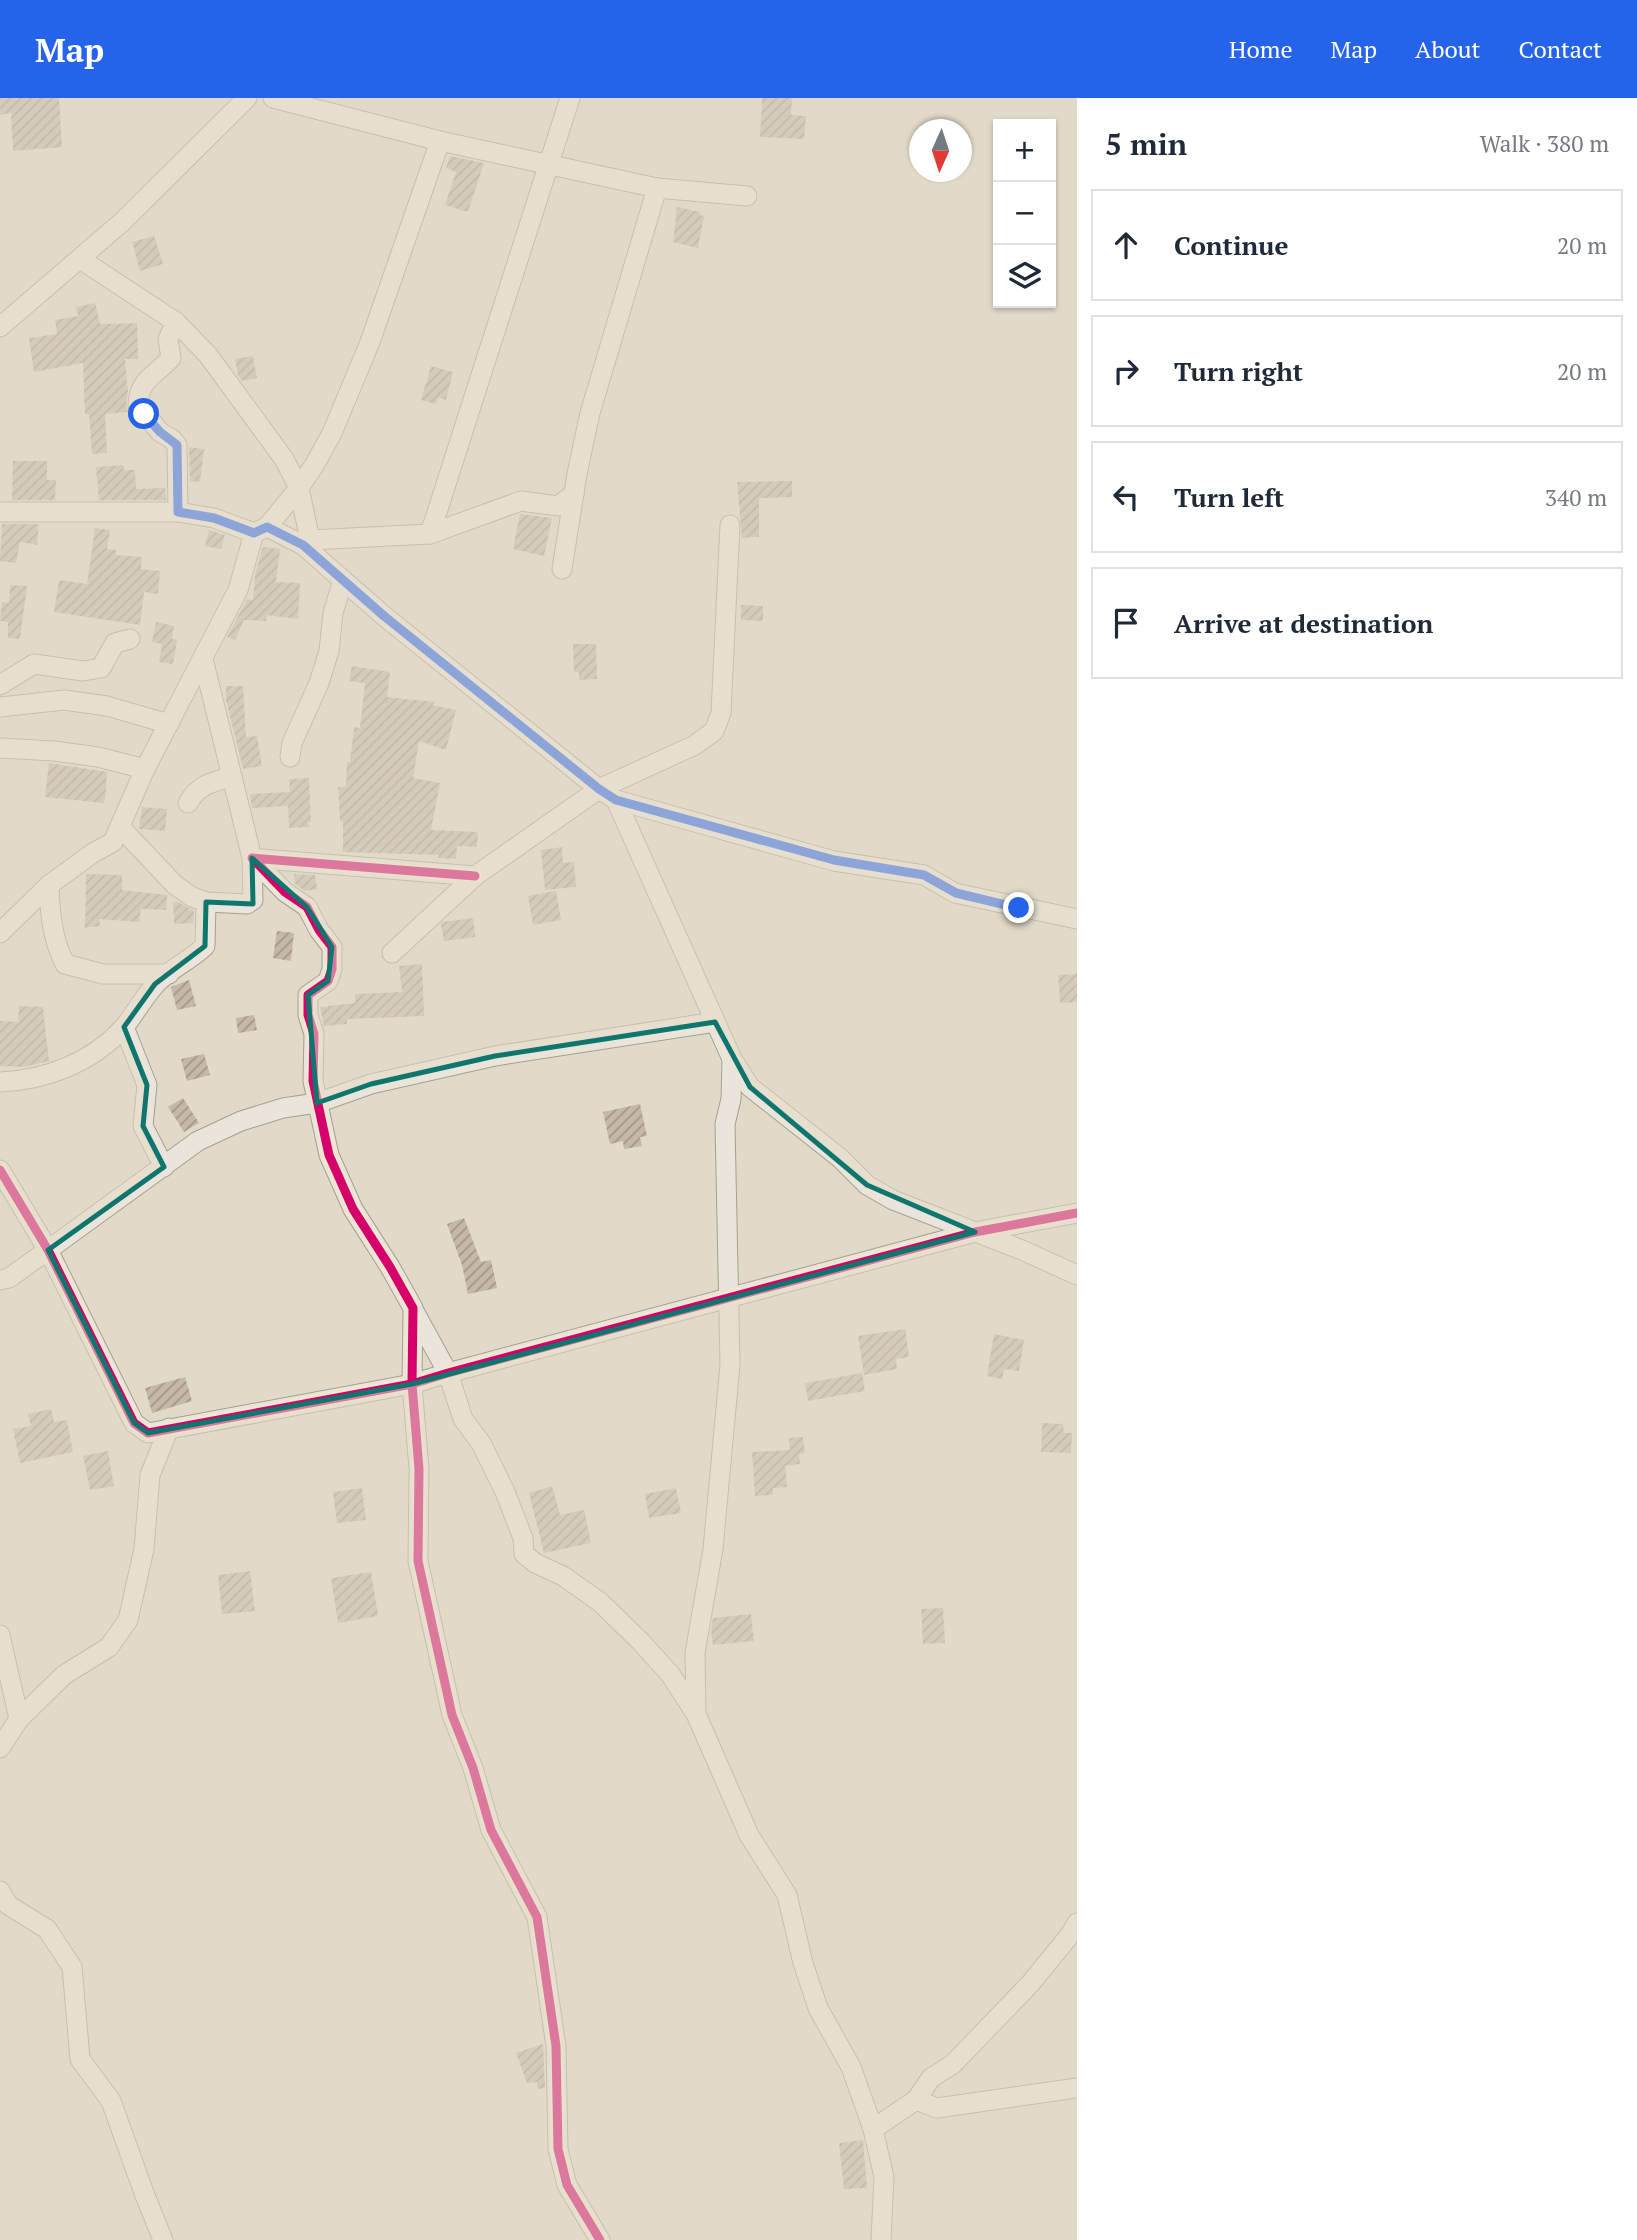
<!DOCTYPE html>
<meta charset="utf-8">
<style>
:root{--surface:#fff;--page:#f6f6f7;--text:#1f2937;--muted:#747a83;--line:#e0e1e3;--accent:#2563eb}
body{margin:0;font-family:"PT Serif",serif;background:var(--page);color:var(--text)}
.controls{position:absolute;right:21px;top:21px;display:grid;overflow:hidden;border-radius:0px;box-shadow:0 2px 5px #0004}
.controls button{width:63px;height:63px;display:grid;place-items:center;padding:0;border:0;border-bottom:2px solid var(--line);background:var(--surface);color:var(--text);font:35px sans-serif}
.compass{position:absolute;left:909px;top:21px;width:63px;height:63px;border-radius:50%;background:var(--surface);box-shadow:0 2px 5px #0004;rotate:183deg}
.stop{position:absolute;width:21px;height:21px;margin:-16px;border:5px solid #2563eb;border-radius:50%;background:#fff}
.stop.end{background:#2563eb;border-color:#fff;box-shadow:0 2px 7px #0008}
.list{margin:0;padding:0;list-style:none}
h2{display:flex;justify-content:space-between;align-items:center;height:91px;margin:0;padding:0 28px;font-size:30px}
h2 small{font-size:23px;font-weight:400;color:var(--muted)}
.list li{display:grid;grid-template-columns:46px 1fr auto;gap:21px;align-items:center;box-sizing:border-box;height:112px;margin:0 14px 14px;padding:0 14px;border:2px solid var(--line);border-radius:0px}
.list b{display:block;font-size:26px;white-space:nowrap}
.list em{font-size:23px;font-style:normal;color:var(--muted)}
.icon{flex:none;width:38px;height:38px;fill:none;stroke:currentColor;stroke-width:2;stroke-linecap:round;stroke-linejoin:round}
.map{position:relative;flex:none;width:1077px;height:2142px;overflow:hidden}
header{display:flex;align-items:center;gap:42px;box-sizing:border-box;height:98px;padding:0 35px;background:var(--accent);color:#fff}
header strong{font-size:33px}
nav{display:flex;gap:38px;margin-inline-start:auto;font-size:24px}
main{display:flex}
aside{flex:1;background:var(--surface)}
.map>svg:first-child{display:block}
.building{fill:url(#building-hatch)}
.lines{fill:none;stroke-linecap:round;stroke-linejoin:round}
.street-casing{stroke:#a69f92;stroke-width:21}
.street{stroke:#eae4da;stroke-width:19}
.cycleway-casing{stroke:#f4e8cd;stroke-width:13}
.cycleway{stroke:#d6006c;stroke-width:9}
.route{stroke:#2563eb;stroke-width:9}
.marked{fill:none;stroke:#0f766e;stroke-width:5;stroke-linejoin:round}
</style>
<header>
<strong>Map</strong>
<nav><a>Home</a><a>Map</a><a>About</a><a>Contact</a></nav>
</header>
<main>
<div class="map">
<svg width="1077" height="2142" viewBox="0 0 1077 2142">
<defs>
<pattern id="building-hatch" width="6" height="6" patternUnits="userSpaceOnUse" patternTransform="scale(1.75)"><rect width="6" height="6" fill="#c6b8a9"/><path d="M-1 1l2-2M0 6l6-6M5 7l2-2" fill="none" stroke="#a29589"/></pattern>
</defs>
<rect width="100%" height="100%" fill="#e2dac8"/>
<!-- building -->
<g class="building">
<path d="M0 0H59L62 49 13 53 11 15 0 17Z"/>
<path d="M762 0H792L791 17 806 18 804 41 760 39Z"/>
<path d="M450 58 484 65 468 114 445 107 456 74 446 70Z"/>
<path d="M677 109 700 114 699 117 704 118 698 150 673 144Z"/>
<path d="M154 138 163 166 140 173 132 144Z"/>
<path d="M95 205 100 226 137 225 138 261H125L128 294 126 306 128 314 105 316 107 355 92 356 89 316H85L83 265 34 274 29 240 57 236 55 222 78 218 76 209Z"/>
<path d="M253 258 257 280 242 283 238 277 235 261Z"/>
<path d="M431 268 453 274 446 302 438 300 436 306 421 302Z"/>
<path d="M189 349 204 351 200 384 190 383Z"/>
<path d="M13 363H47V382H56L55 402H12Z"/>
<path d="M123 367 124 372H135L136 391 165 390 166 402H99L96 369Z"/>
<path d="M792 383V399L759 400V439L742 440 737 384Z"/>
<path d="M520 416 552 420 544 458 513 451Z"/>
<path d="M2 426H39L37 447 20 444 16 465 0 463Z"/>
<path d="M95 430 110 432 107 451 116 452V457L142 459 141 471 160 473 158 496 144 494 140 527 54 514 59 482 87 486Z"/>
<path d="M209 432 225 437 221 451 205 448Z"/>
<path d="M263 449 280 451 276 484 300 485 298 521 267 517 266 523 244 522 235 542 227 539 247 501 253 502 255 477Z"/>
<path d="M10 487 27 488 20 541 8 540V524L0 523 2 504 9 505Z"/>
<path d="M741 507 763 508V523L741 522Z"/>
<path d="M156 524 174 528 172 541 177 542 173 566 159 564 162 546 152 544Z"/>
<path d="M573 546H596L597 581 579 582V574H574Z"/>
<path d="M352 568 390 574 387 599 435 604 432 607 456 612 446 652 419 643 413 680 440 685 431 732 478 734 477 749 457 748 456 761 438 760 439 757 343 754V723H340L338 689H346L347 664H350L354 629 360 630 365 585 349 583Z"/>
<path d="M226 588H243L246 639 257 638 262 668 243 671 226 602Z"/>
<path d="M49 665 107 674 105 702 103 705 45 699Z"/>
<path d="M309 680 311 724H308L309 729 289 730 288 708 252 710 250 696 290 694 289 681Z"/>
<path d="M142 709 167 711 165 733 139 731Z"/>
<path d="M562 749 563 765 574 764 576 789 545 792 541 752Z"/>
<path d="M86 776 122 777V792L167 797 166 812 141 811 139 824 99 821 100 828 85 830Z"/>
<path d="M294 776 315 777 317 791 305 793 295 786Z"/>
<path d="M556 793 561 822 533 827 528 798Z"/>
<path d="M173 804H178L194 813 193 825 174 826Z"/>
<path d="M473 820 475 839 444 843 441 826 443 824Z"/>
<path d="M277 833 294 835 291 863 273 860Z"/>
<path d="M422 866 424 918 347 921V926L324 928 320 909 355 905V896L402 894 399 868Z"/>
<path d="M1077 876V904L1060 905 1058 877Z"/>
<path d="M189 882 196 908 177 912 171 889Z"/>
<path d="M19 908 43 909 49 963 23 969 0 968V923L18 924Z"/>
<path d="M254 917 257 932 238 935 236 920Z"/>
<path d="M204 956 210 977 187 983 181 961Z"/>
<path d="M183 1000 199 1025 184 1034 168 1009Z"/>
<path d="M640 1006 647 1038 640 1039 642 1048 624 1051 623 1043 610 1046 603 1014Z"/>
<path d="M464 1120 481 1164 491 1162 497 1190 468 1196 462 1167 447 1126Z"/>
<path d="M905 1231 909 1259 896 1261 897 1271 864 1277 858 1238Z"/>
<path d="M994 1236 1024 1242 1019 1273 1004 1271 1002 1281 987 1278Z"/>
<path d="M862 1275 865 1293 808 1303 805 1285Z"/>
<path d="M185 1279 192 1303 152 1315 145 1290Z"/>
<path d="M51 1311 54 1324 67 1322 73 1354 20 1365 13 1331 31 1328 28 1316Z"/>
<path d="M1042 1325 1063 1326 1064 1335H1072L1071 1355 1041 1354Z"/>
<path d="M803 1339 805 1355 799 1356 800 1366 785 1368 787 1389 773 1390V1397L755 1398 752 1354 790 1352 789 1340Z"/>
<path d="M108 1353 114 1388 90 1392 83 1358Z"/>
<path d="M552 1388 560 1417 584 1412 591 1445 544 1455 529 1395Z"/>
<path d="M362 1390 366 1422 337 1425 333 1394Z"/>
<path d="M676 1390 681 1415 649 1420 645 1396Z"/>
<path d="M250 1473 255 1513 222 1516 218 1477Z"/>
<path d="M371 1474 378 1518 338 1525 331 1480Z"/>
<path d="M943 1510 945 1545 923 1546 921 1511Z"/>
<path d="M751 1516 754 1543 713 1547 711 1533 713 1520Z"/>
<path d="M543 1946 545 1990 538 1991 537 1984 527 1985 516 1955Z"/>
<path d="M863 2042 867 2090 844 2091 839 2045Z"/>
</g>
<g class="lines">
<!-- street casing -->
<g class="street-casing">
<g id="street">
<path d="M273 0 440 43 657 90 747 98"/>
<path d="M80 161 176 224 208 257 284 361 299 390 310 442"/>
<path d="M176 224 168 241 171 260C155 278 139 281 138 307L160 334 172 341 177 347 178 414"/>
<path d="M0 229 122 124 247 0"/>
<path d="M0 414H178L214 420 254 435 267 429 303 447 384 518 599 691 616 702 834 763 924 777 955 795 1077 821"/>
<path d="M267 429 299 390 315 366 332 335 370 244 440 43"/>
<path d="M430 436 570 0"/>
<path d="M303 447 310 442 430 436 521 403 558 408 574 396"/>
<path d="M562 471 577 376 590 315 657 90"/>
<path d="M0 587 34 566 83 573 101 570 115 545 130 541"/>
<path d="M0 609 64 602 107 608 169 626"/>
<path d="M0 650 54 653 98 659 145 671"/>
<path d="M290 659 292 645 319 585 329 553 333 515 343 482"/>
<path d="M616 702 732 961 750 989 840 1060 867 1087 893 1102 1022 1152 1077 1177"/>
<path d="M188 705C199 686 212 684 232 679"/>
<path d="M121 730 175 787 192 799 206 804 247 806 253 802 252 760 203 561"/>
<path d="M475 778 252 760 285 794 307 809 319 832 332 849V871L328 883 308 897V917L314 936 313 983 329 1057 353 1111 390 1169 413 1210 412 1286 419 1371 418 1463 452 1617 473 1670 491 1732 537 1819 556 1948 558 2051 567 2087 600 2142"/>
<path d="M49 787C50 816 52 840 65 866L103 876H169"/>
<path d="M0 835 49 787 93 755 113 744 145 671 238 492 254 435"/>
<path d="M392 855 475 778 599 691 695 647 714 633 721 615 730 427"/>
<path d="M124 929 147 987 143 1028 164 1069"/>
<path d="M0 984C47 982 93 964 125 928 135 915 143 901 154 888 167 872 190 863 205 848L206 804"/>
<path d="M0 1072 48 1152 134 1325 148 1335 412 1286 448 1275 975 1134 1077 1115"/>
<path d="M0 1182 9 1180 48 1152 198 1043 241 1023 283 1010 317 1005 371 986 495 958 715 924"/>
<path d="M414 1213 448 1275 463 1321 481 1345 505 1394 523 1440 524 1456 535 1465 563 1478 600 1504 641 1544 670 1576 696 1616 749 1737 787 1797 803 1865 818 1910 851 1969 873 2031 884 2079 881 2142"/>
<path d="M0 1537 19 1621"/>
<path d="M696 1615 695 1555 713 1451 730 1267 725 1026 731 1001 732 961"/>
<path d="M0 1650 19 1621 64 1577 109 1549 128 1522 144 1451 150 1377 169 1330"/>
<path d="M0 1793 8 1807 47 1831 72 1869 80 1961 111 2003 144 2095 163 2142"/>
<path d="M916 2002 937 2010 1077 1990"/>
<path d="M873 2031 916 2002 931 1980 953 1966 1030 1886 1070 1837 1077 1825"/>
</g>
</g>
<!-- street -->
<use href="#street" class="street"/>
<!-- cycleway casing -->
<g class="cycleway-casing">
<g id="cycleway">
<path d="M475 778 252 760 285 794 307 809 319 832 332 849V871L328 883 308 897V917L314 936 313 983 329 1057 353 1111 390 1169 413 1210 412 1286 419 1371 418 1463 452 1617 473 1670 491 1732 537 1819 556 1948 558 2051 567 2087 600 2142"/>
<path d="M0 1072 48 1152 134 1325 148 1335 412 1286 448 1275 975 1134 1077 1115"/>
</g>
</g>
<!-- cycleway -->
<use href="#cycleway" class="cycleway"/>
</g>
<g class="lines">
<!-- route -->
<path class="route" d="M144 316 160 334 177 347 178 414 214 420 254 435 267 429 303 447 384 518 599 691 616 702 834 762 924 777 956 795 1019 810"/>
</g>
<!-- marked area -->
<path d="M0 0H1077V2142H0ZM252 760 307 809 332 849 328 883 308 897 317 1005 371 986 495 958 715 924 750 989 867 1087 975 1134 412 1286 148 1335 134 1325 48 1152 164 1069 143 1028 147 987 124 929 155 886 205 848 206 804 253 806Z" fill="#e2dac8" fill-opacity=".55" fill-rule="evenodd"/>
<path class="marked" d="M252 760 307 809 332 849 328 883 308 897 317 1005 371 986 495 958 715 924 750 989 867 1087 975 1134 412 1286 148 1335 134 1325 48 1152 164 1069 143 1028 147 987 124 929 155 886 205 848 206 804 253 806Z"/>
</svg>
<div class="controls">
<button>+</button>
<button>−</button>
<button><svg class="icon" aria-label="layers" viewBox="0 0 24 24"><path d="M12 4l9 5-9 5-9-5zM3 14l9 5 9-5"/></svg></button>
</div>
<svg class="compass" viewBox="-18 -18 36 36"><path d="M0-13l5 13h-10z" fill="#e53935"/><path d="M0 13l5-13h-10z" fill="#747a83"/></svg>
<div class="stop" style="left:144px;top:316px"></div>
<div class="stop end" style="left:1019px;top:810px"></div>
</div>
<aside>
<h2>5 min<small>Walk · 380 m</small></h2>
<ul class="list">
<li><svg class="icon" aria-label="ahead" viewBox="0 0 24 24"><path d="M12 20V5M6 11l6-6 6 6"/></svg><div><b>Continue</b></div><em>20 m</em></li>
<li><svg class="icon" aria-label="right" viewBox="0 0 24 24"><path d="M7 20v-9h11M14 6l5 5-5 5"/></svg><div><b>Turn right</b></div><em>20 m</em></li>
<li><svg class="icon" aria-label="left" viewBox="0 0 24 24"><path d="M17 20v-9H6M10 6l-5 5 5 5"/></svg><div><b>Turn left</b></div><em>340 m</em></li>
<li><svg class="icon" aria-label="arrive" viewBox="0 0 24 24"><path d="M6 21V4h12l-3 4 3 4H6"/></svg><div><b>Arrive at destination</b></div></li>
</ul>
</aside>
</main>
